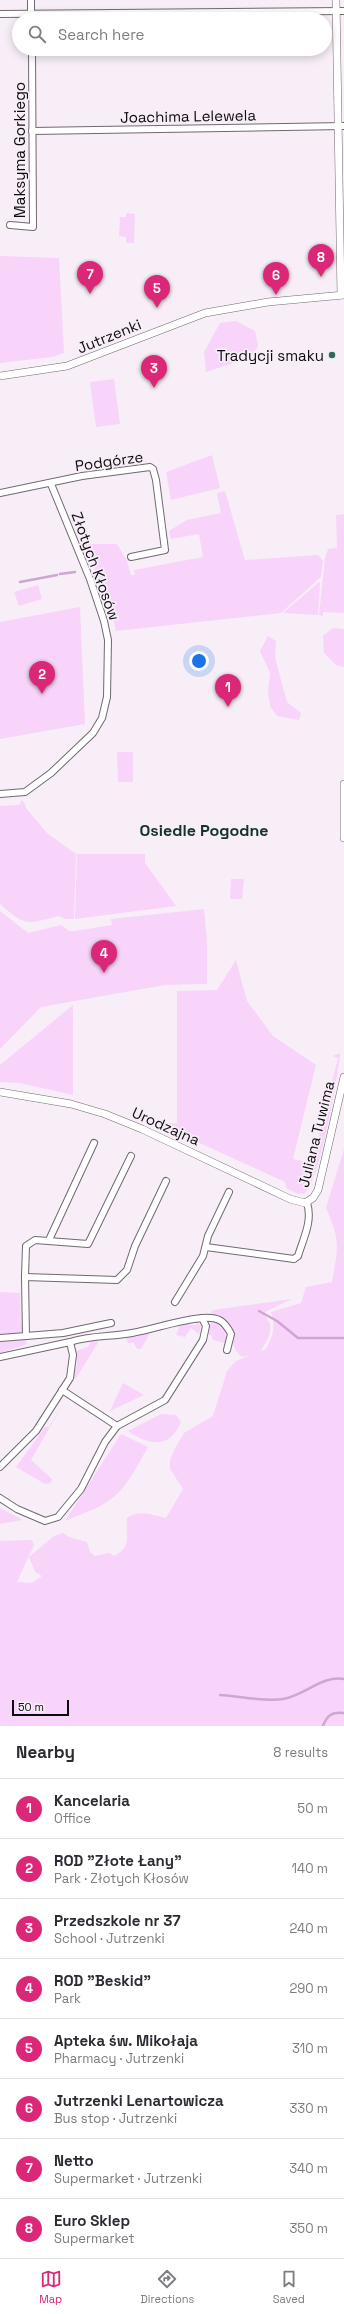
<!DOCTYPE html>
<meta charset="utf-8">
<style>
:root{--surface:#fff;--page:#f7f7f7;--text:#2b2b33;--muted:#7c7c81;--line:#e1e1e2;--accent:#db2777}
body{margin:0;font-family:"Space Grotesk",sans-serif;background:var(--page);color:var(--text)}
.scale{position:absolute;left:12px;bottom:10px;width:57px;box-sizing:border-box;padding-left:4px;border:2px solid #0e0b0e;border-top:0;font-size:11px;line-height:14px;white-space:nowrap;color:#0e0b0e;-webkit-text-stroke:3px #f7eef7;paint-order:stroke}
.you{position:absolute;left:199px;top:661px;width:14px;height:14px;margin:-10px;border:3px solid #fff;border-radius:50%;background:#1a73e8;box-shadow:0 0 0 6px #1a73e833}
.badge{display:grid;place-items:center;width:26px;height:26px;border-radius:50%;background:var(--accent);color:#fff;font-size:13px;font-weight:700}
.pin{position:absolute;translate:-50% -33px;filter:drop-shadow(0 1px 2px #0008)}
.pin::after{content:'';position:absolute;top:21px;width:14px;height:12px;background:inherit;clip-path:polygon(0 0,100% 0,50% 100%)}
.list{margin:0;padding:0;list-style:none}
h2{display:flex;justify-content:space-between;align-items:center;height:52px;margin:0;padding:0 16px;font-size:17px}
h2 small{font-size:13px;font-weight:400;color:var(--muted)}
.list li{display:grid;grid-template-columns:26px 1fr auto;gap:12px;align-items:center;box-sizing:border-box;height:60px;padding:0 16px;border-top:1px solid var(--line)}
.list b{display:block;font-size:15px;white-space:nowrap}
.list p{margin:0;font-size:13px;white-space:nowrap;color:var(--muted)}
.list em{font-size:13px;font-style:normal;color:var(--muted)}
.icon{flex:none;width:22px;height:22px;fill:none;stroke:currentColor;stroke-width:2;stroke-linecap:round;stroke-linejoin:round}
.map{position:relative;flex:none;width:344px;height:1726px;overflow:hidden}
.search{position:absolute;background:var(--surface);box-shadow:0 2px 10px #0003;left:12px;right:12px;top:12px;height:44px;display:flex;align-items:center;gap:10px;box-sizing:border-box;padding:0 14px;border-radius:22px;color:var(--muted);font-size:15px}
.sheet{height:532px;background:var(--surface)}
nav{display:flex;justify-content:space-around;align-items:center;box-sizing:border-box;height:56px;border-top:1px solid var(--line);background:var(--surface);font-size:11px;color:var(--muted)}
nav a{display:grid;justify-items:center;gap:2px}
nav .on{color:var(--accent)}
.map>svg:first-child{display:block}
.green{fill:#f8d4fb}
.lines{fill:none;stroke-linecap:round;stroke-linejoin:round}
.stream{stroke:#cea7d1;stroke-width:2.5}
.minor-casing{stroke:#716971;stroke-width:8}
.tertiary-casing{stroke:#716971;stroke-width:8}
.minor{stroke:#fff;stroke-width:6}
.tertiary{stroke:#fff;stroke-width:7}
.poi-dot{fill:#2a6b5b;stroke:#f7eef7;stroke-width:1.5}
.labels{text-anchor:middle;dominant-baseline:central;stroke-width:3.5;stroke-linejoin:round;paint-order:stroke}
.street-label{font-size:15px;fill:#0e0b0e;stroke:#f7eef7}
.poi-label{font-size:15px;fill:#0e0b0e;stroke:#f7eef7;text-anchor:end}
.neighbourhood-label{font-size:16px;font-weight:bold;fill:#13322a;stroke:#f7eef7}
</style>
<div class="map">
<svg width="344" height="1726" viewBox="0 0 344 1726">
<rect width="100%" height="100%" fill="#f7eef7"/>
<!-- green -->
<g class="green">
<path d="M101 49H155V52L101 53Z"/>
<path d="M126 213 135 214 134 243H126V237L119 236 120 217H126Z"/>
<path d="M0 256 59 258 64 353 52 357 0 363Z"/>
<path d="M236 321 255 331 258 346 251 357 206 372 204 352 220 323Z"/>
<path d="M114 379 120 424 96 427 90 382Z"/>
<path d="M212 455 220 488 171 500 166 472Z"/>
<path d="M225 491 245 560 318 555 323 561 321 577 281 613 116 631 109 598 83 544H117L127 561 131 575H135L134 570 203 557 199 534 171 539 169 531 187 520 221 513 217 493Z"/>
<path d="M344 514V613L323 612V616L319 615 325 558 328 549 337 548 336 515Z"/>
<path d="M320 582 318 615 283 613 318 583Z"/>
<path d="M38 585 42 599 19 606 14 592Z"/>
<path d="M80 607 85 724 0 739V622Z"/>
<path d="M333 628 344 629V667L336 665 324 653 323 636Z"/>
<path d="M268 636 276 641 275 658 287 702 301 713 299 720 277 716 270 706 268 691 270 673 260 651Z"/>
<path d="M117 752H133V782H118Z"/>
<path d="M22 800 26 806 25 807 47 833 76 854 74 919H65L58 916C26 925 25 926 0 904V806L19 805Z"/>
<path d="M77 854H145V863L176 906 75 919Z"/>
<path d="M231 879H244L242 899H230Z"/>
<path d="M204 909 207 941V984L165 985 41 1007 0 1049V911L28 933 61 925 69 931H75L112 925 111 919Z"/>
<path d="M236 960 247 1001 273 1036 316 1065 293 1159 312 1163 338 1058 333 1056 340 1053C338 1078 320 1177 305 1193L298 1194 286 1188 285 1182 158 1124 177 1123V991L217 990Z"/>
<path d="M73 1005V1095L20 1083 0 1082V1065Z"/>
<path d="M344 1149V1726H0V1541L32 1540 34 1545 17 1582 32 1583 42 1576 35 1572 29 1557 54 1536 63 1533 69 1537 87 1542 90 1552 95 1556 109 1553 114 1556C133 1546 125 1536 127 1518 140 1509 152 1515 166 1518L183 1489 170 1469V1460L174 1450 184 1433 213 1416 227 1371 236 1361 251 1355 242 1357C222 1341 247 1322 210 1314L213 1310 292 1299 265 1312C265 1318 268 1319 270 1324 272 1335 265 1343 261 1351L266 1349C273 1335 276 1328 271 1312L301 1303 306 1287 332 1282C338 1246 341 1243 326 1208Z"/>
<path d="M0 1292 20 1293 21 1322 27 1344 0 1353Z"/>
<path d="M197 1322 201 1326 199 1334 191 1328 185 1337 176 1335 180 1325 189 1323 190 1325H196Z"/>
<path d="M213 1322 219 1323V1328H224L226 1336 225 1343 213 1340 212 1336 207 1333 210 1324Z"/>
<path d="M149 1332V1335L141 1349H137L134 1343H128L126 1338Z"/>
<path d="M92 1339H98V1343L76 1378 71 1379 77 1365 76 1351 88 1347Z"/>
<path d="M123 1383 144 1395 110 1411Z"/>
<path d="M62 1406 31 1460 52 1479 51 1483 45 1484 16 1467 45 1427H49Z"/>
<path d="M161 1414 176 1415 181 1422C169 1450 149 1445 128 1431Z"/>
<path d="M121 1434 148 1447C139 1462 131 1480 119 1492 105 1507 83 1513 65 1521Z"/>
<path d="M0 1508 23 1520 0 1524Z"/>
</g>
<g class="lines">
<!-- stream -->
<g class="stream">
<path d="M60 574 75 572"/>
<path d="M20 582 57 575"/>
<path d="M259 1311 277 1321 298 1338H344"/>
<path d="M220 1695C240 1696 263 1702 283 1699 304 1696 322 1675 344 1679"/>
<path d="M323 1726C327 1715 332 1712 344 1713"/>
</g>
<!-- minor casing -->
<g class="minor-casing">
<g id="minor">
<path d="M31 0V19"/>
<path d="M0 14 344 11"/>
<path d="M32 131 344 126"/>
<path d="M10 225 33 227 32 49"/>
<path d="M0 493 82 476 150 467 153 469 156 480 165 550 131 557"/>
<path d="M0 794 25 792 51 773 93 733 102 718 107 697 108 640 104 621 90 579 51 484"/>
<path d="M49 1240 94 1143"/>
<path d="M206 1247 294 1259 298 1256C303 1239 313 1221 307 1203"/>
<path d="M25 1277 26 1246 35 1240 88 1244 131 1156"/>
<path d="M175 1302 203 1256 208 1236 229 1192"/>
<path d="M202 1318C218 1317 224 1320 231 1334L227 1350"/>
<path d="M26 1336 63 1333 111 1323"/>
<path d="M0 1338 26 1336 25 1277 117 1280 127 1270 135 1246 166 1181"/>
<path d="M0 1357 70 1342 73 1355 70 1378 36 1431 0 1467"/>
<path d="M62 1390 117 1426"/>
<path d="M0 1498 17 1509 45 1521 58 1517 81 1489 105 1442 117 1426 165 1400 203 1340 206 1326 202 1318C178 1320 155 1329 132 1333 111 1337 91 1335 70 1342"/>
</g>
</g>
<!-- tertiary casing -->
<g class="tertiary-casing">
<g id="tertiary">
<path d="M336 0 341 295"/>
<path d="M0 376 67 366 205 313 268 302 344 295"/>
<path d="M344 784V838"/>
<path d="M0 1092 71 1104 105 1114 142 1129 290 1199 305 1203 313 1198 318 1190 344 1077"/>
</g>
</g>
<!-- minor -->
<use href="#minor" class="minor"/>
<!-- tertiary -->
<use href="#tertiary" class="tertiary"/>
</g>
<!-- markers -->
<circle class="poi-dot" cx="332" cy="355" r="4"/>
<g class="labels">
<!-- street labels -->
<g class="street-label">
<text transform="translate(188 116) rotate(-1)">Joachima Lelewela</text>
<text transform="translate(19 150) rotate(-90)">Maksyma Gorkiego</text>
<text transform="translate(109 336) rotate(-22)">Jutrzenki</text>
<text transform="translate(109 461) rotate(-8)">Podgórze</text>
<text transform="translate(96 566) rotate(70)">Złotych Kłosów</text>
<text transform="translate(166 1126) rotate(24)">Urodzajna</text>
<text transform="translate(316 1134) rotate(-76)">Juliana Tuwima</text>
</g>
<!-- poi labels -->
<g class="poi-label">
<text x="324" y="355">Tradycji smaku</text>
</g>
<!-- neighbourhood labels -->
<g class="neighbourhood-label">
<text x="204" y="830">Osiedle Pogodne</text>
</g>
</g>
</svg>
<div class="scale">50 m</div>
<div class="you"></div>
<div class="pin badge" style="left:228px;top:707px">1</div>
<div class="pin badge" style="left:42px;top:694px">2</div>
<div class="pin badge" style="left:154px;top:388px">3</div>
<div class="pin badge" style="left:104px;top:973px">4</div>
<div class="pin badge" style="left:157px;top:308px">5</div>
<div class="pin badge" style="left:276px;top:295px">6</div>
<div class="pin badge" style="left:90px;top:294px">7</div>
<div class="pin badge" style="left:321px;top:277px">8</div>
<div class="search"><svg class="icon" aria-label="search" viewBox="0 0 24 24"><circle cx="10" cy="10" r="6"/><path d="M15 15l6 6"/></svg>Search here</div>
</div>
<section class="sheet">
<h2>Nearby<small>8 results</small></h2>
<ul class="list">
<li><span class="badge">1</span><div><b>Kancelaria</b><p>Office</p></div><em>50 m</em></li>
<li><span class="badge">2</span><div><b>ROD &quot;Złote Łany&quot;</b><p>Park · Złotych Kłosów</p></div><em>140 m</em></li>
<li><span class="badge">3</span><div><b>Przedszkole nr 37</b><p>School · Jutrzenki</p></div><em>240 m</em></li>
<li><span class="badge">4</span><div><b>ROD &quot;Beskid&quot;</b><p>Park</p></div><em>290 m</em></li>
<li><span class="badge">5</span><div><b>Apteka św. Mikołaja</b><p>Pharmacy · Jutrzenki</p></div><em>310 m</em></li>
<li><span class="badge">6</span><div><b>Jutrzenki Lenartowicza</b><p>Bus stop · Jutrzenki</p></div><em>330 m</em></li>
<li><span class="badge">7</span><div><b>Netto</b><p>Supermarket · Jutrzenki</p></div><em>340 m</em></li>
<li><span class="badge">8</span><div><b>Euro Sklep</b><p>Supermarket</p></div><em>350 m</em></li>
</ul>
</section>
<nav>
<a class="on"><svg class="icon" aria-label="map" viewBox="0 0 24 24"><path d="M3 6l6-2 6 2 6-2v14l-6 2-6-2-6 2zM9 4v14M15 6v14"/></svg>Map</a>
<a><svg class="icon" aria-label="directions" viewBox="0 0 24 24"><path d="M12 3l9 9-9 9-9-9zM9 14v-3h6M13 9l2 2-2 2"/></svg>Directions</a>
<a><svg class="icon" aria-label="saved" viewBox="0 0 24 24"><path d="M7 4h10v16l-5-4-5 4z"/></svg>Saved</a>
</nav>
